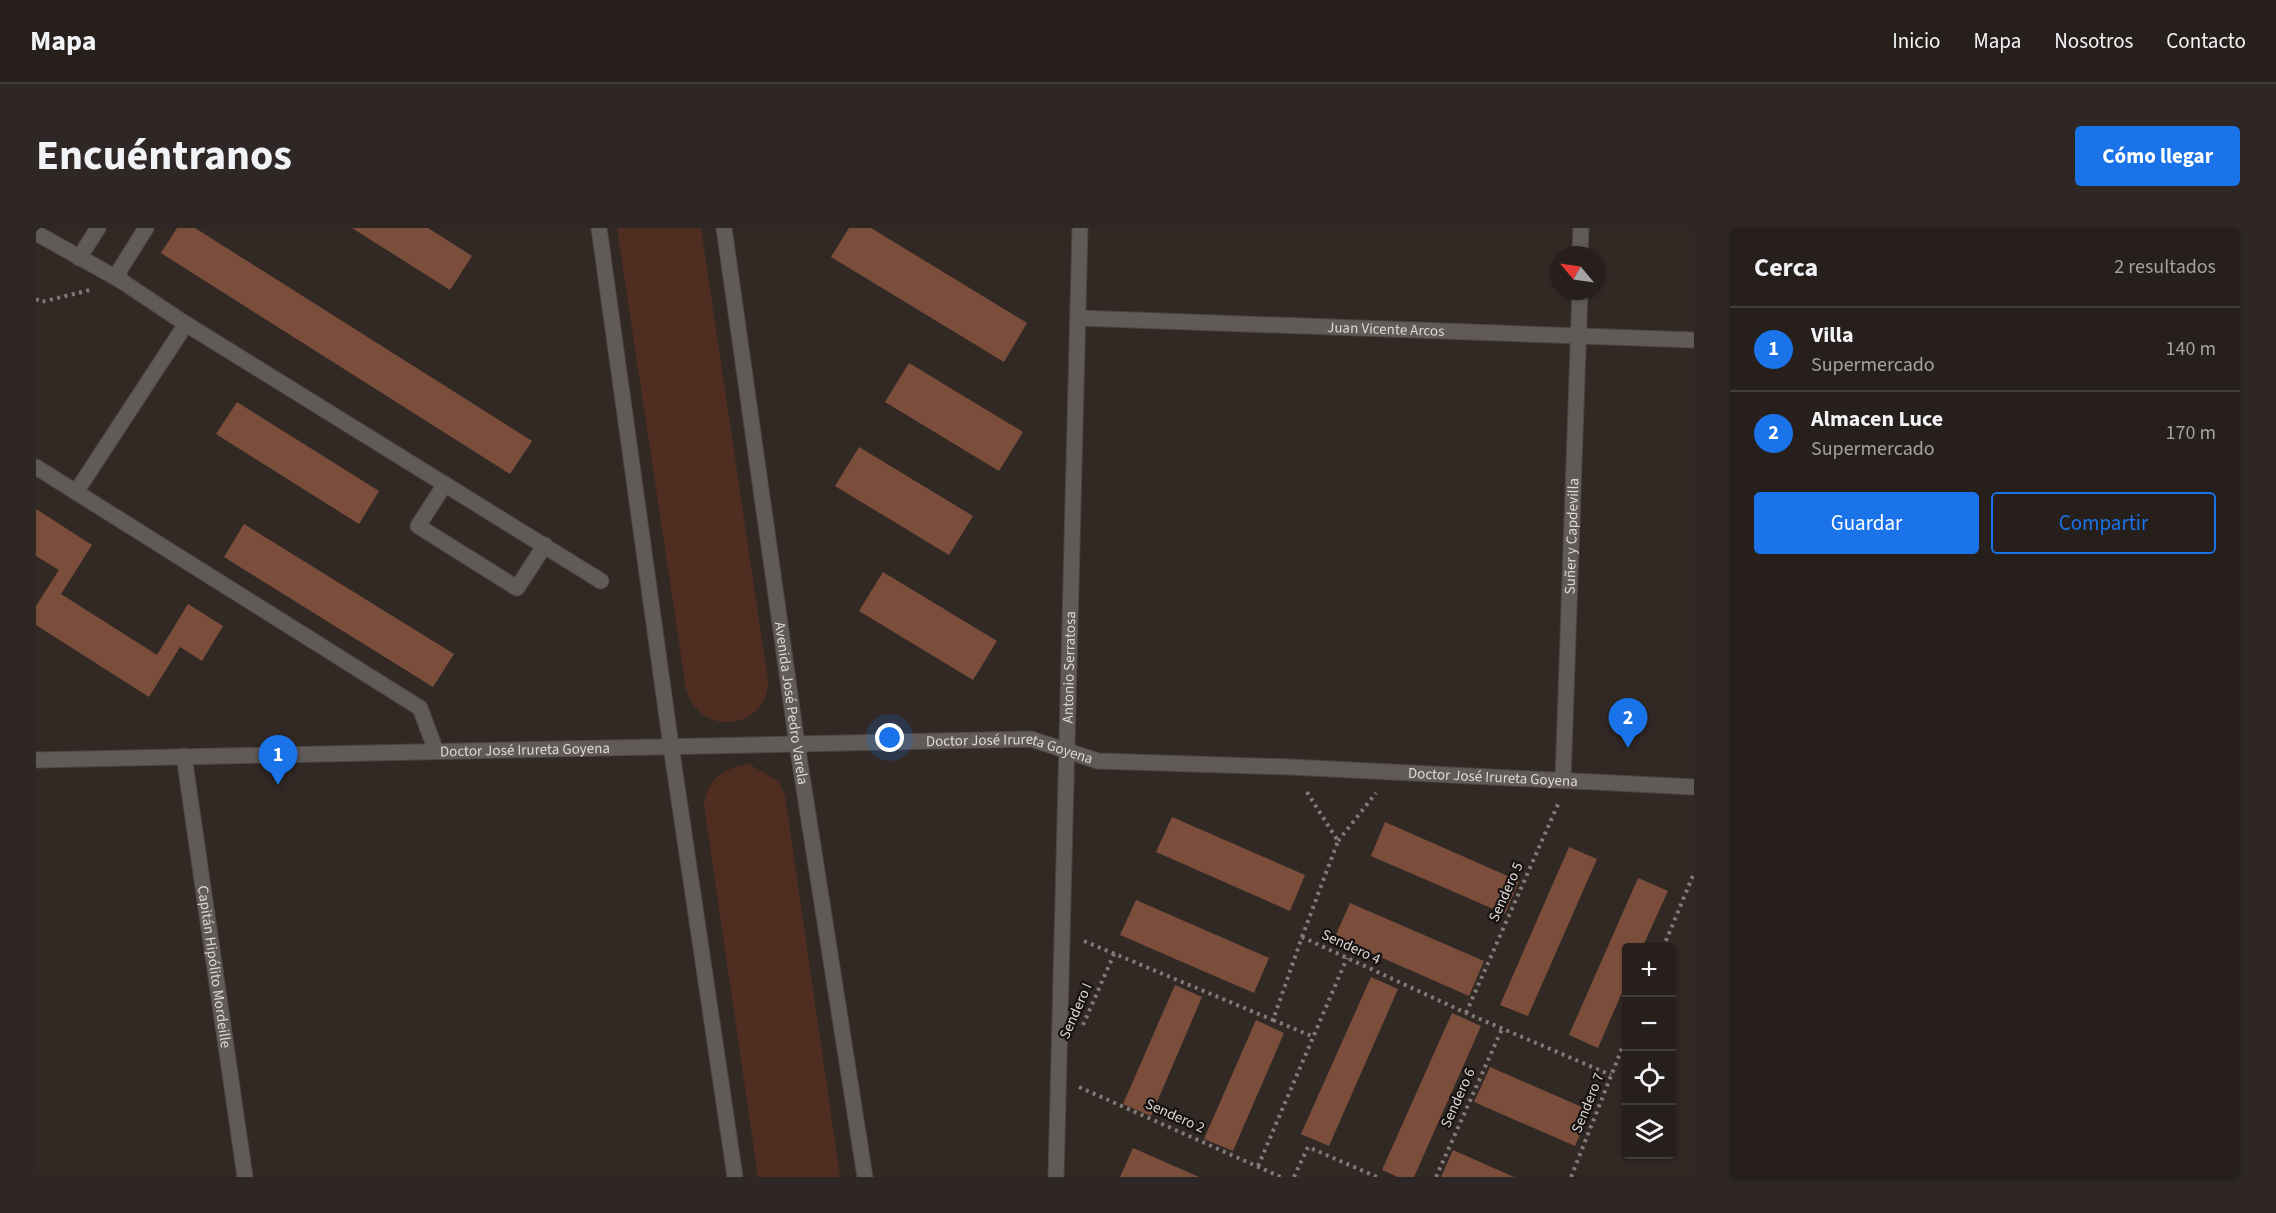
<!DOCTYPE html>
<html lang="es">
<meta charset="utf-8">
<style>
:root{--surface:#261f1c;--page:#2e2725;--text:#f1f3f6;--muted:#a4a2a3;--line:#423d3b;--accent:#1a73e8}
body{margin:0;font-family:"Source Sans 3",sans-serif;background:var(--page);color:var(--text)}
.controls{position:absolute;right:18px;bottom:18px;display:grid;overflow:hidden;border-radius:6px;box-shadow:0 2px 4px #0004}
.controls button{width:54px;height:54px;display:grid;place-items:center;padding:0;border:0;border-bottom:2px solid var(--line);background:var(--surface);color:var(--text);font:30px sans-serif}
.compass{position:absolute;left:1514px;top:18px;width:54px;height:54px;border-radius:50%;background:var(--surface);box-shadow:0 2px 4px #0004;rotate:299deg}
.you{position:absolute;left:854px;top:510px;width:21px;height:21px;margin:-15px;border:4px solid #fff;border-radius:50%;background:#1a73e8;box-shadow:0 0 0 9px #1a73e833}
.badge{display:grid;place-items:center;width:39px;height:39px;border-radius:50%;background:var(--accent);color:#fff;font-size:20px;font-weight:700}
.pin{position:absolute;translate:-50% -50px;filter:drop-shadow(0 2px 3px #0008)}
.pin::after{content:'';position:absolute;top:32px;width:21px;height:18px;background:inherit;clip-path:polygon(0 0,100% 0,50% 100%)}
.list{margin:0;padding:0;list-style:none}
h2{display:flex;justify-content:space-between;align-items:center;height:78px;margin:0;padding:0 24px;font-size:26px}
h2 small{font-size:20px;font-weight:400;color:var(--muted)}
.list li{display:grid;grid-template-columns:39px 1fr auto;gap:18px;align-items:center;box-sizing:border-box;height:84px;padding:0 24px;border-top:2px solid var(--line)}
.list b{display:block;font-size:22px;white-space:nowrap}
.list p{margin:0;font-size:20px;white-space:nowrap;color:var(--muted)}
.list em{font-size:20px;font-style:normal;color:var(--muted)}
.actions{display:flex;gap:12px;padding:18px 24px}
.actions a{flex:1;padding:14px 0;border:2px solid var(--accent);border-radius:6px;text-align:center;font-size:21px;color:var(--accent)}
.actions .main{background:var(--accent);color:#fff}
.icon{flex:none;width:33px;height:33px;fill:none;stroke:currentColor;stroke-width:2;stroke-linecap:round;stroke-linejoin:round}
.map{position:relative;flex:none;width:1658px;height:949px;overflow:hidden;border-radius:6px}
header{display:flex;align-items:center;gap:36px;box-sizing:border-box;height:84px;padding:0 30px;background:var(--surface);border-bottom:2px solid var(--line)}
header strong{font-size:28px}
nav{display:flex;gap:33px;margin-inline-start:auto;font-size:21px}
.intro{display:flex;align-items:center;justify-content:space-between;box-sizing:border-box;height:144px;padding:0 36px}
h1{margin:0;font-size:42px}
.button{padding:15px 27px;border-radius:6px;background:var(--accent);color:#fff;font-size:21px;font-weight:700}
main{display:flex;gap:36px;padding:0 36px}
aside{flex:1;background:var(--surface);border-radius:6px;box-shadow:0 2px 4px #0004}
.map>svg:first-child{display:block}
.green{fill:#4f2e21}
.building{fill:#7b4e3c}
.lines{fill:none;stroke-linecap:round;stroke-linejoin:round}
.minor-casing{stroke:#4e4541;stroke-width:17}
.path{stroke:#827a77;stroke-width:4;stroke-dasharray:3 4.5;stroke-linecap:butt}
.minor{stroke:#605b59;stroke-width:15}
.labels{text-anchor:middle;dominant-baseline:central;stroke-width:4.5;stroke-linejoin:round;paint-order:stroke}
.street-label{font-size:15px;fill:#ded7d5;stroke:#161211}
</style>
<header>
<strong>Mapa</strong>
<nav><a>Inicio</a><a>Mapa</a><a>Nosotros</a><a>Contacto</a></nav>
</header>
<div class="intro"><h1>Encuéntranos</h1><a class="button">Cómo llegar</a></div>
<main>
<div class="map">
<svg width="1658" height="949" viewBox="0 0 1658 949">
<rect width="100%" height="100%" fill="#322925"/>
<!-- green -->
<g class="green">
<path d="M581 0H665L732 453C732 493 683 509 658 478 655 474 652 466 650 461Z"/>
<path d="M713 536 743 554 749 567 804 949H722L668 577C672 551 687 540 713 536Z"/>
</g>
<!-- building -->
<g class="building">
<path d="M141 0H159L496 213 474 246 125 25Z"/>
<path d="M316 0H392L436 28 414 62Z"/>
<path d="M813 0H835L991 95 968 134 795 29Z"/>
<path d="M873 135 987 204 963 243 849 174Z"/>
<path d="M201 174 343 263 323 296 180 206Z"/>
<path d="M823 219 937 288 913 327 799 258Z"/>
<path d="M0 281 56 317 25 366 121 427 152 376 187 398 166 433 144 419 113 469 0 397V378L23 342 0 328Z"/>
<path d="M208 296 418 426 397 459 188 329Z"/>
<path d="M847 344 961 413 937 452 823 383Z"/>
<path d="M1136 589 1269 647 1254 683 1120 624Z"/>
<path d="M1349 594 1483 653 1469 686 1335 628Z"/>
<path d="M1533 619 1561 631 1492 788 1464 777Z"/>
<path d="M1602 650 1632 663 1606 720H1590V755L1562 820 1533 807Z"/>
<path d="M1100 672 1233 730 1218 765 1084 707Z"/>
<path d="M1314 675 1448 733 1433 768 1299 709Z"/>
<path d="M1335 749 1362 761 1293 918 1265 906Z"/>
<path d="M1139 757 1166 769 1115 888 1087 876Z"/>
<path d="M1416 785 1445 798 1378 949H1362L1346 942Z"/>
<path d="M1220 792 1248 805 1197 923 1168 911Z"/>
<path d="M1454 839 1555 883 1539 918 1438 874Z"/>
<path d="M1097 920 1163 949H1084Z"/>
<path d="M1417 922 1478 949H1405Z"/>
</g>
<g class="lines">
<!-- minor casing -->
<g class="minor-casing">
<g id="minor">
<path d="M563 0 635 518 699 949"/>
<path id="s1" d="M688 0 761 516 829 949"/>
<path d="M0 5 84 52"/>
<path d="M1544 27 1545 0"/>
<path d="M43 30 62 0"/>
<path id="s2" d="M1042 90 1658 112"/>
<path d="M150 96 565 353"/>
<path d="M0 239 384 480 400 523"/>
<path d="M409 256 382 298 481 360 509 317"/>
<path d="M40 264 150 96 84 52 83 43 110 0"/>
<path id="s3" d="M148 528 209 949"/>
<path id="s4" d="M0 532 995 511 1062 533 1255 539 1658 559"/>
<path id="s5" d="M1527 552 1544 63"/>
<path id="s6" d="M1020 949 1044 0"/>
</g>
</g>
<!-- path -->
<g class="path">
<path d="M0 71 5 74 54 62"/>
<path d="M1302 613 1340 565"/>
<path d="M1266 709 1302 613 1269 561"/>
<path d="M1048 713 1237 792 1266 709 1430 785 1575 847"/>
<path d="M1627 720 1658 645"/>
<path d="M1430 785 1523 574"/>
<path d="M1237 792 1278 809"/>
<path d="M1047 797 1078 726"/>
<path d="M1043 859 1245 949"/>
<path d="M1222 938 1311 730"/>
<path d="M1258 949 1272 919 1341 949"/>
<path d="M1400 949 1466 801"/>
<path d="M1535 949 1590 810"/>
</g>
<!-- minor -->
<use href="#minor" class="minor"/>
</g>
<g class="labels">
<!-- street labels -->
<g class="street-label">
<text stroke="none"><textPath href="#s2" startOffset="308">Juan Vicente Arcos</textPath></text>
<text stroke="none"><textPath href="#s5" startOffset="244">Suñer y Capdevilla</textPath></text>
<text stroke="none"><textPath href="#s6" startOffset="510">Antonio Serratosa</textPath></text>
<text stroke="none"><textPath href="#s1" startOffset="480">Avenida José Pedro Varela</textPath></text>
<text stroke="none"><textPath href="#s4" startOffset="489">Doctor José Irureta Goyena</textPath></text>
<text stroke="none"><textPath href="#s4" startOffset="975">Doctor José Irureta Goyena</textPath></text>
<text stroke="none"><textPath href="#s4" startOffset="1461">Doctor José Irureta Goyena</textPath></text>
<text transform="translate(1470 664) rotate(-66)">Sendero 5</text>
<text transform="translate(1315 719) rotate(25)">Sendero 4</text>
<text stroke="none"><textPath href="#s3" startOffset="213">Capitán Hipólito Mordeille</textPath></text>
<text transform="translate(1040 783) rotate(-66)">Sendero I</text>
<text transform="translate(1422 870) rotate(-66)">Sendero 6</text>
<text transform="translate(1552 875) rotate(-68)">Sendero 7</text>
<text transform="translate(1139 888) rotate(24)">Sendero 2</text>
</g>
</g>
</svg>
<div class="controls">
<button>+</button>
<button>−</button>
<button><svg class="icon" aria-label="locate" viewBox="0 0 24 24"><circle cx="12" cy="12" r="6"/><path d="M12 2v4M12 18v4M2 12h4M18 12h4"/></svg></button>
<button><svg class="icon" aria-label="layers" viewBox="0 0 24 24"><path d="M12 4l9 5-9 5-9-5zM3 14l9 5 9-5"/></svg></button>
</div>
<svg class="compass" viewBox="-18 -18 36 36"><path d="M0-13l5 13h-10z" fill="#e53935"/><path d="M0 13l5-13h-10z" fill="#a4a2a3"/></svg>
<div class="you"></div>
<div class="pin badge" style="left:242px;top:557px">1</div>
<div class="pin badge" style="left:1592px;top:520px">2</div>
</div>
<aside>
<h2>Cerca<small>2 resultados</small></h2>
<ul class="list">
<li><span class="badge">1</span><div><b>Villa</b><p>Supermercado</p></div><em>140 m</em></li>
<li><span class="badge">2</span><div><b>Almacen Luce</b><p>Supermercado</p></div><em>170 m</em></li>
</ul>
<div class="actions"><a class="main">Guardar</a><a>Compartir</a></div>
</aside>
</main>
